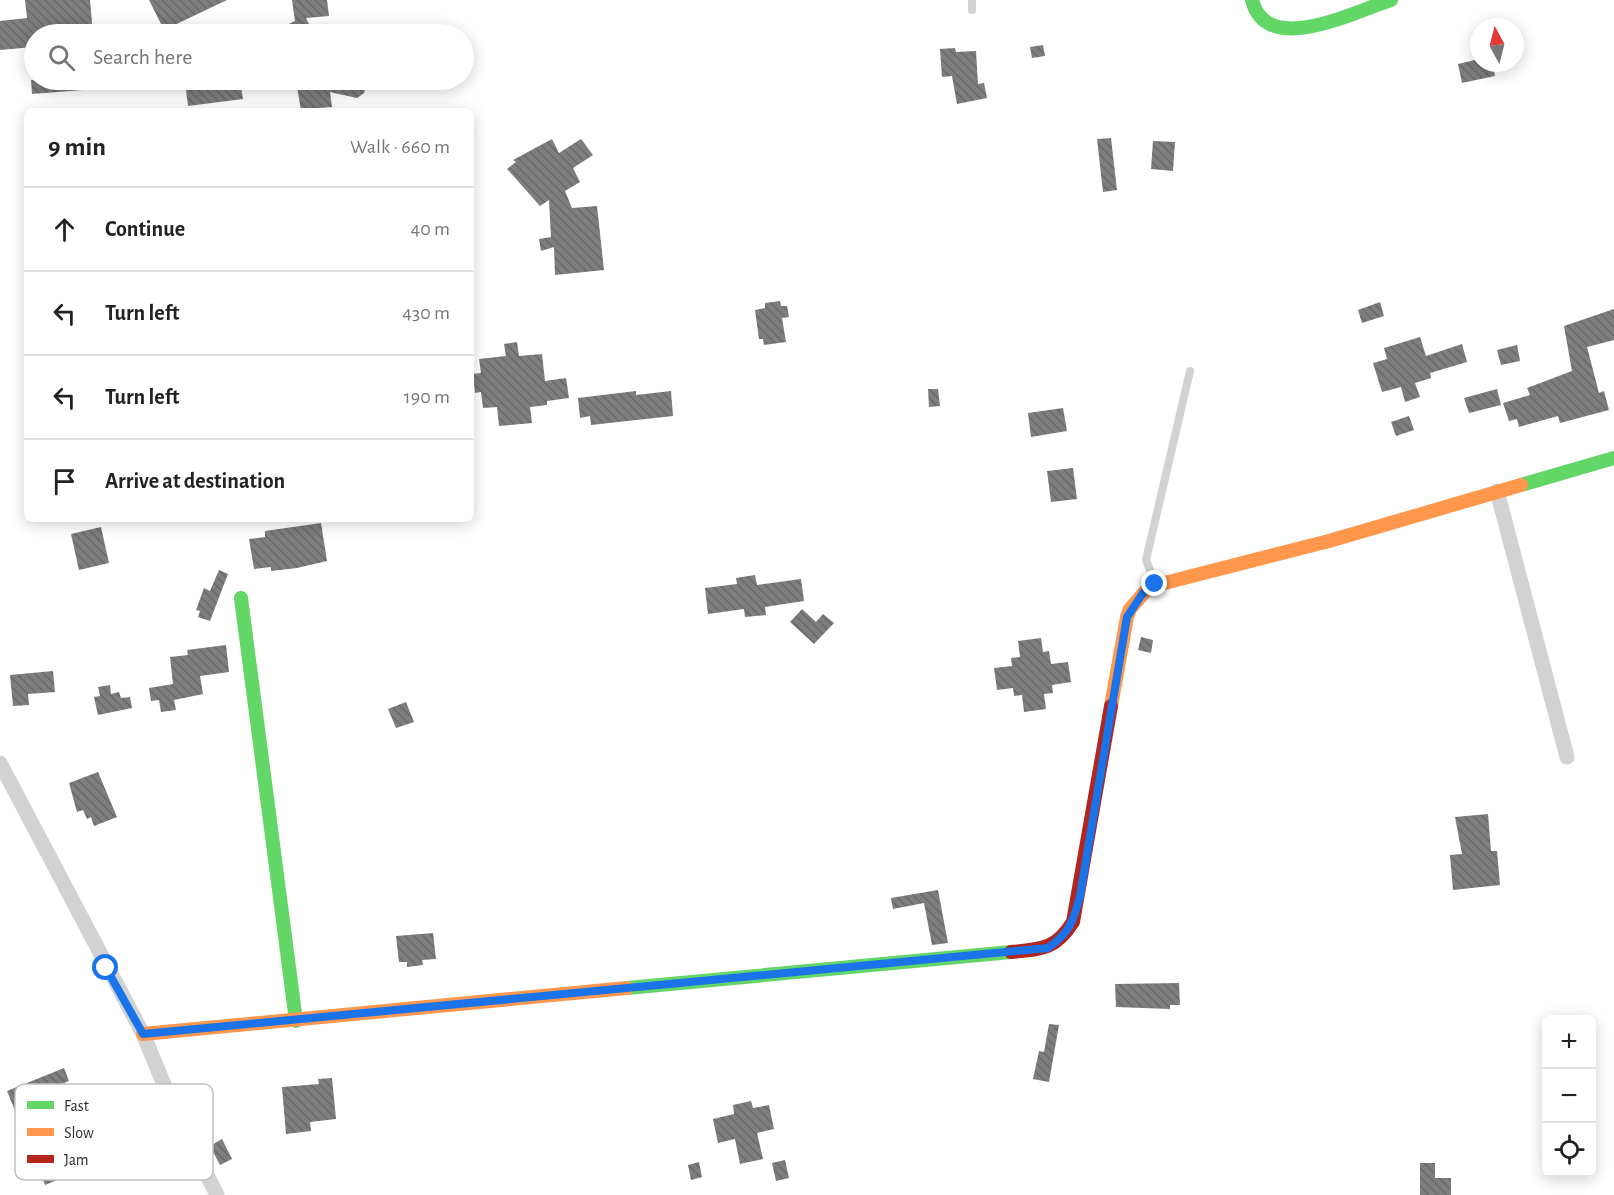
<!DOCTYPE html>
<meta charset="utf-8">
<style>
:root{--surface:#fff;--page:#f2f2f2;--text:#222;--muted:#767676;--line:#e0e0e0}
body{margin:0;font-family:"Alegreya Sans",sans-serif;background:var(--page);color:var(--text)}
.controls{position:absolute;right:18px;bottom:18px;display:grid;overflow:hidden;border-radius:9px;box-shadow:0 3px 15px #0003}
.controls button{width:54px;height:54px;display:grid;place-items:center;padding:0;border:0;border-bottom:2px solid var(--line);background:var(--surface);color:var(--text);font:30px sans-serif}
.compass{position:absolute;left:1470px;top:18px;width:54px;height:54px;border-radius:50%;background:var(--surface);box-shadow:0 3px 15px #0003;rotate:353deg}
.stop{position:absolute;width:18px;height:18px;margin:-14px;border:4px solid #1a73e8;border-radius:50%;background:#fff}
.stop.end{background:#1a73e8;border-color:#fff;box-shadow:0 2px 6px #0008}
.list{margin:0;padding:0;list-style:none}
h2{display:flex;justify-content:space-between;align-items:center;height:78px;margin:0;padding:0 24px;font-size:26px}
h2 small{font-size:20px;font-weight:400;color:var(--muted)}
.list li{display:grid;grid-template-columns:39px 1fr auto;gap:18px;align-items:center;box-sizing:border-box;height:84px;padding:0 24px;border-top:2px solid var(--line)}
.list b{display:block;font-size:22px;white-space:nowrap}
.list em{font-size:20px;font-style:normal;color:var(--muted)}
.icon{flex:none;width:33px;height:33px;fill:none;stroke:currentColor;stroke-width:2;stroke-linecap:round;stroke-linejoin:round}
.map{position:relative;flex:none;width:1614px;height:1195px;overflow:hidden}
.search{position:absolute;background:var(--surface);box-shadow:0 3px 15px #0003;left:24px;top:24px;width:450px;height:66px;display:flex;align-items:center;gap:15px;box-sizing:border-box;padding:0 21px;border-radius:33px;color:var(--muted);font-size:22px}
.panel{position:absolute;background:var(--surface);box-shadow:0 3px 15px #0003;left:24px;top:108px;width:450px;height:414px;border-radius:9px}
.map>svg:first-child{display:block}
.building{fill:url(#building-back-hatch)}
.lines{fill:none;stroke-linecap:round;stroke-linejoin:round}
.lane{stroke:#d2d2d2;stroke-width:8}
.street{stroke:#d2d2d2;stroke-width:15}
.fast{stroke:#63d668;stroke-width:14}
.slow{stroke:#ff974d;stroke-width:14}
.jam{stroke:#b3261e;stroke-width:14}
.route{stroke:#1a73e8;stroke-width:8}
.key{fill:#fff;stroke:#c0c0c0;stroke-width:1.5}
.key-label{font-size:16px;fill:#2d2d2d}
</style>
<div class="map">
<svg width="1614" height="1195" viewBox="0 0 1614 1195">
<defs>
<pattern id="building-back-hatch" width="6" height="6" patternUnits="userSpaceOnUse" patternTransform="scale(1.5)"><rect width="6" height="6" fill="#7e7e7e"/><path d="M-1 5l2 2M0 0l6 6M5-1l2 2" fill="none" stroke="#686868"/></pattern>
</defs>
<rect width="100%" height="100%" fill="#fff"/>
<!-- building -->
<g class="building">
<path d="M25 0H90L93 34H34V47L0 50V21L27 18Z"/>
<path d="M149 0H227L164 30Z"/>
<path d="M292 0H327L329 16 306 18 314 34H268L295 21Z"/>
<path d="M1043 45 1045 56 1032 58 1030 47Z"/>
<path d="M955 48 956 52 976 51 978 84 984 83 987 98 957 104 952 76 942 77 940 49Z"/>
<path d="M1479 59V63H1492L1495 76 1462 83 1458 64Z"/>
<path d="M31 80H108V88L32 94Z"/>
<path d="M212 80H240L243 99 188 106 185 83Z"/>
<path d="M296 80H368L364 93 357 98 330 92 332 107 319 108 320 111H301Z"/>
<path d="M1111 138 1117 190 1103 192 1097 139Z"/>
<path d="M552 139 559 153 581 139 593 155 573 168 580 182 565 191 572 208 597 206 604 270 555 275 554 247 541 251 539 239 551 237 549 200 540 206 507 169 516 162 513 160Z"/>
<path d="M1153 141 1175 142 1173 171 1151 169Z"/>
<path d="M780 301 781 306H787L789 317 782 318 786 342 764 345 763 339H759L755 310 765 308V303Z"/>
<path d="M1380 302 1384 316 1362 323 1358 310Z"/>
<path d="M1614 309V340L1587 347 1599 393 1604 391 1609 410 1560 423 1558 416 1519 427 1517 419 1509 421 1503 403 1530 395 1527 388 1572 371 1564 326Z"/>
<path d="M1420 337 1426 356 1462 344 1467 362 1430 373 1431 378 1415 383 1420 397 1405 402 1401 387 1382 392 1373 363 1387 359 1384 348Z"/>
<path d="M517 342 519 356 542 354 545 381 566 378 569 398 547 401V405L530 407 532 423 499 426 497 407 483 408 481 392 475 393 473 374 481 373 479 359 506 356 504 344Z"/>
<path d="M1517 345 1520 361 1501 365 1497 350Z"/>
<path d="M928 389H938L940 406 929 407Z"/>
<path d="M1497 389 1501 405 1469 413 1464 398Z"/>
<path d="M636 391V395L671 391 673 416 591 425 590 416 580 418 578 398Z"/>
<path d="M1063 408 1067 431 1031 437 1028 413Z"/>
<path d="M1409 416 1414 430 1396 436 1391 422Z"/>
<path d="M1073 468 1077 499 1051 502 1047 471Z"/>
<path d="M321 523 327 561 297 568 271 571V567L254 569 249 539 265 537V531Z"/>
<path d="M101 527 109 563 79 570 71 534Z"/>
<path d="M219 570 228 574 210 621 198 617 200 611 196 610 204 588 210 591Z"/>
<path d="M755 575 757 585 801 579 804 601 765 607 766 615 745 617 744 609 708 614 705 588 737 584 736 578Z"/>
<path d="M802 609 816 622 823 614 834 623 814 644 790 622Z"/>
<path d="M1141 637 1153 640 1151 653 1138 650Z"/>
<path d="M1041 638 1043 652 1049 651 1051 664 1068 662 1071 682 1052 685 1053 693 1044 694 1046 709 1024 712 1022 695 1014 696 1013 688 997 690 994 668 1012 666 1011 658 1020 657 1018 641Z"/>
<path d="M226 645 229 672 200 676 203 694 174 700 176 710 161 712 159 700 151 701 149 688 173 684 170 657 188 655 187 650Z"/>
<path d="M53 671 55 692 28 694 29 705 13 706 10 675Z"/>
<path d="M110 685 111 694 119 692 121 698 130 697 132 708 98 715 94 697 100 696 98 687Z"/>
<path d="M406 702 414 722 396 728 388 709Z"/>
<path d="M98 772 117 817 94 826 91 817 87 819 83 810 77 812 69 783Z"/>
<path d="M1488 814 1491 851H1497L1500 885 1453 890 1450 855 1462 854 1455 817Z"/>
<path d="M938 890 948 943 932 945 924 903 893 909 891 898Z"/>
<path d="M433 933 436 959 422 960 423 965 407 967V962H399L396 936Z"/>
<path d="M1179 983 1180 1005H1170V1009L1116 1007 1115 984Z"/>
<path d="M1049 1024 1059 1025 1049 1082 1033 1079 1039 1051 1044 1052Z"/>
<path d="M64 1068 69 1081 59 1085 65 1098 59 1101 77 1145 80 1143 86 1156 80 1158 84 1169 45 1185 7 1091Z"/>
<path d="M332 1078 336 1119 310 1122 311 1131 286 1134 282 1087 319 1084 318 1079Z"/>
<path d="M751 1101 753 1108 769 1105 774 1129 757 1133 763 1159 740 1164 735 1139 718 1143 713 1119 734 1114 733 1105Z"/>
<path d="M222 1139 232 1159 220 1165 210 1146Z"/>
<path d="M785 1160 789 1178 776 1181 772 1163Z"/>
<path d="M699 1162 702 1177 691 1180 688 1165Z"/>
<path d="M1420 1163H1435V1178H1451V1195H1420Z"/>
</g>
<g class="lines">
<!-- lane -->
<g class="lane">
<path d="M972 0V10"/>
<path d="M1155 583 1146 560 1190 371"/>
</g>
<!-- street -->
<g class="street">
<path d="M1497 491 1567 757"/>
<path d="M0 763 143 1034 178 1118 217 1195"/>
</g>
<!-- fast -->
<g class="fast">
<path d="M1252 0C1267 58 1355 11 1391 0"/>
<path d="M1521 485 1614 458"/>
<path d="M241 598 296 1021"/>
<path d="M627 988 1011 952"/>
</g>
<!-- slow -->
<g class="slow">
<path d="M1111 706 1127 617 1130 609 1149 587 1329 541 1521 485"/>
<path d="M143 1034 627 988"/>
</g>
<!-- jam -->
<path class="jam" d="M1011 952C1042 949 1055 950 1073 922L1111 706"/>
</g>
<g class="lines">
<!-- route -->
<path class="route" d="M106 968 143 1034 1048 948C1070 932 1073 922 1080 896L1127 617 1143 593 1155 584"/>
</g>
<!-- legend -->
<rect x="15" y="1084" width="198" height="96" rx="9" class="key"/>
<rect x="27" y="1101" width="27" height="8" fill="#63d668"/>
<rect x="27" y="1128" width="27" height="8" fill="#ff974d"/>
<rect x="27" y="1155" width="27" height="8" fill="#b3261e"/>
<g class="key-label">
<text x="64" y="1111">Fast</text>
<text x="64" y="1138">Slow</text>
<text x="64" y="1165">Jam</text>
</g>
</svg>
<div class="controls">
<button>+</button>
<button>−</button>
<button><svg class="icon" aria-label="locate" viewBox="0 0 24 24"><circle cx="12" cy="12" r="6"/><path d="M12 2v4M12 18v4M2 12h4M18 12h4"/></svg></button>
</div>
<svg class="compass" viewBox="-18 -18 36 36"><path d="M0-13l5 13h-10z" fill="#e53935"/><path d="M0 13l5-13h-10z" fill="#767676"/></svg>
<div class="stop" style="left:106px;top:968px"></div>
<div class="stop end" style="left:1155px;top:584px"></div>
<div class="search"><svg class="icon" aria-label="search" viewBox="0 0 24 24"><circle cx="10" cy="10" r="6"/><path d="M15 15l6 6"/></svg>Search here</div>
<section class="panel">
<h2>9 min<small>Walk · 660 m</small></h2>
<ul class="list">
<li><svg class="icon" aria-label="ahead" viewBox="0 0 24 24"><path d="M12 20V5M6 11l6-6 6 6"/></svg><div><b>Continue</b></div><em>40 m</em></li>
<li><svg class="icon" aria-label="left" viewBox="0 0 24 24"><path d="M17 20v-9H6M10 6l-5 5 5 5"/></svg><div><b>Turn left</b></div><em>430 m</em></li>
<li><svg class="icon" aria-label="left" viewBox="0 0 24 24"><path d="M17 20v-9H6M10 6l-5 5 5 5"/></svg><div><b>Turn left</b></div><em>190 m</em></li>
<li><svg class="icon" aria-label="arrive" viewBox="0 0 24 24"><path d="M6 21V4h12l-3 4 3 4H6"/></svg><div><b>Arrive at destination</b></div></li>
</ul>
</section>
</div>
